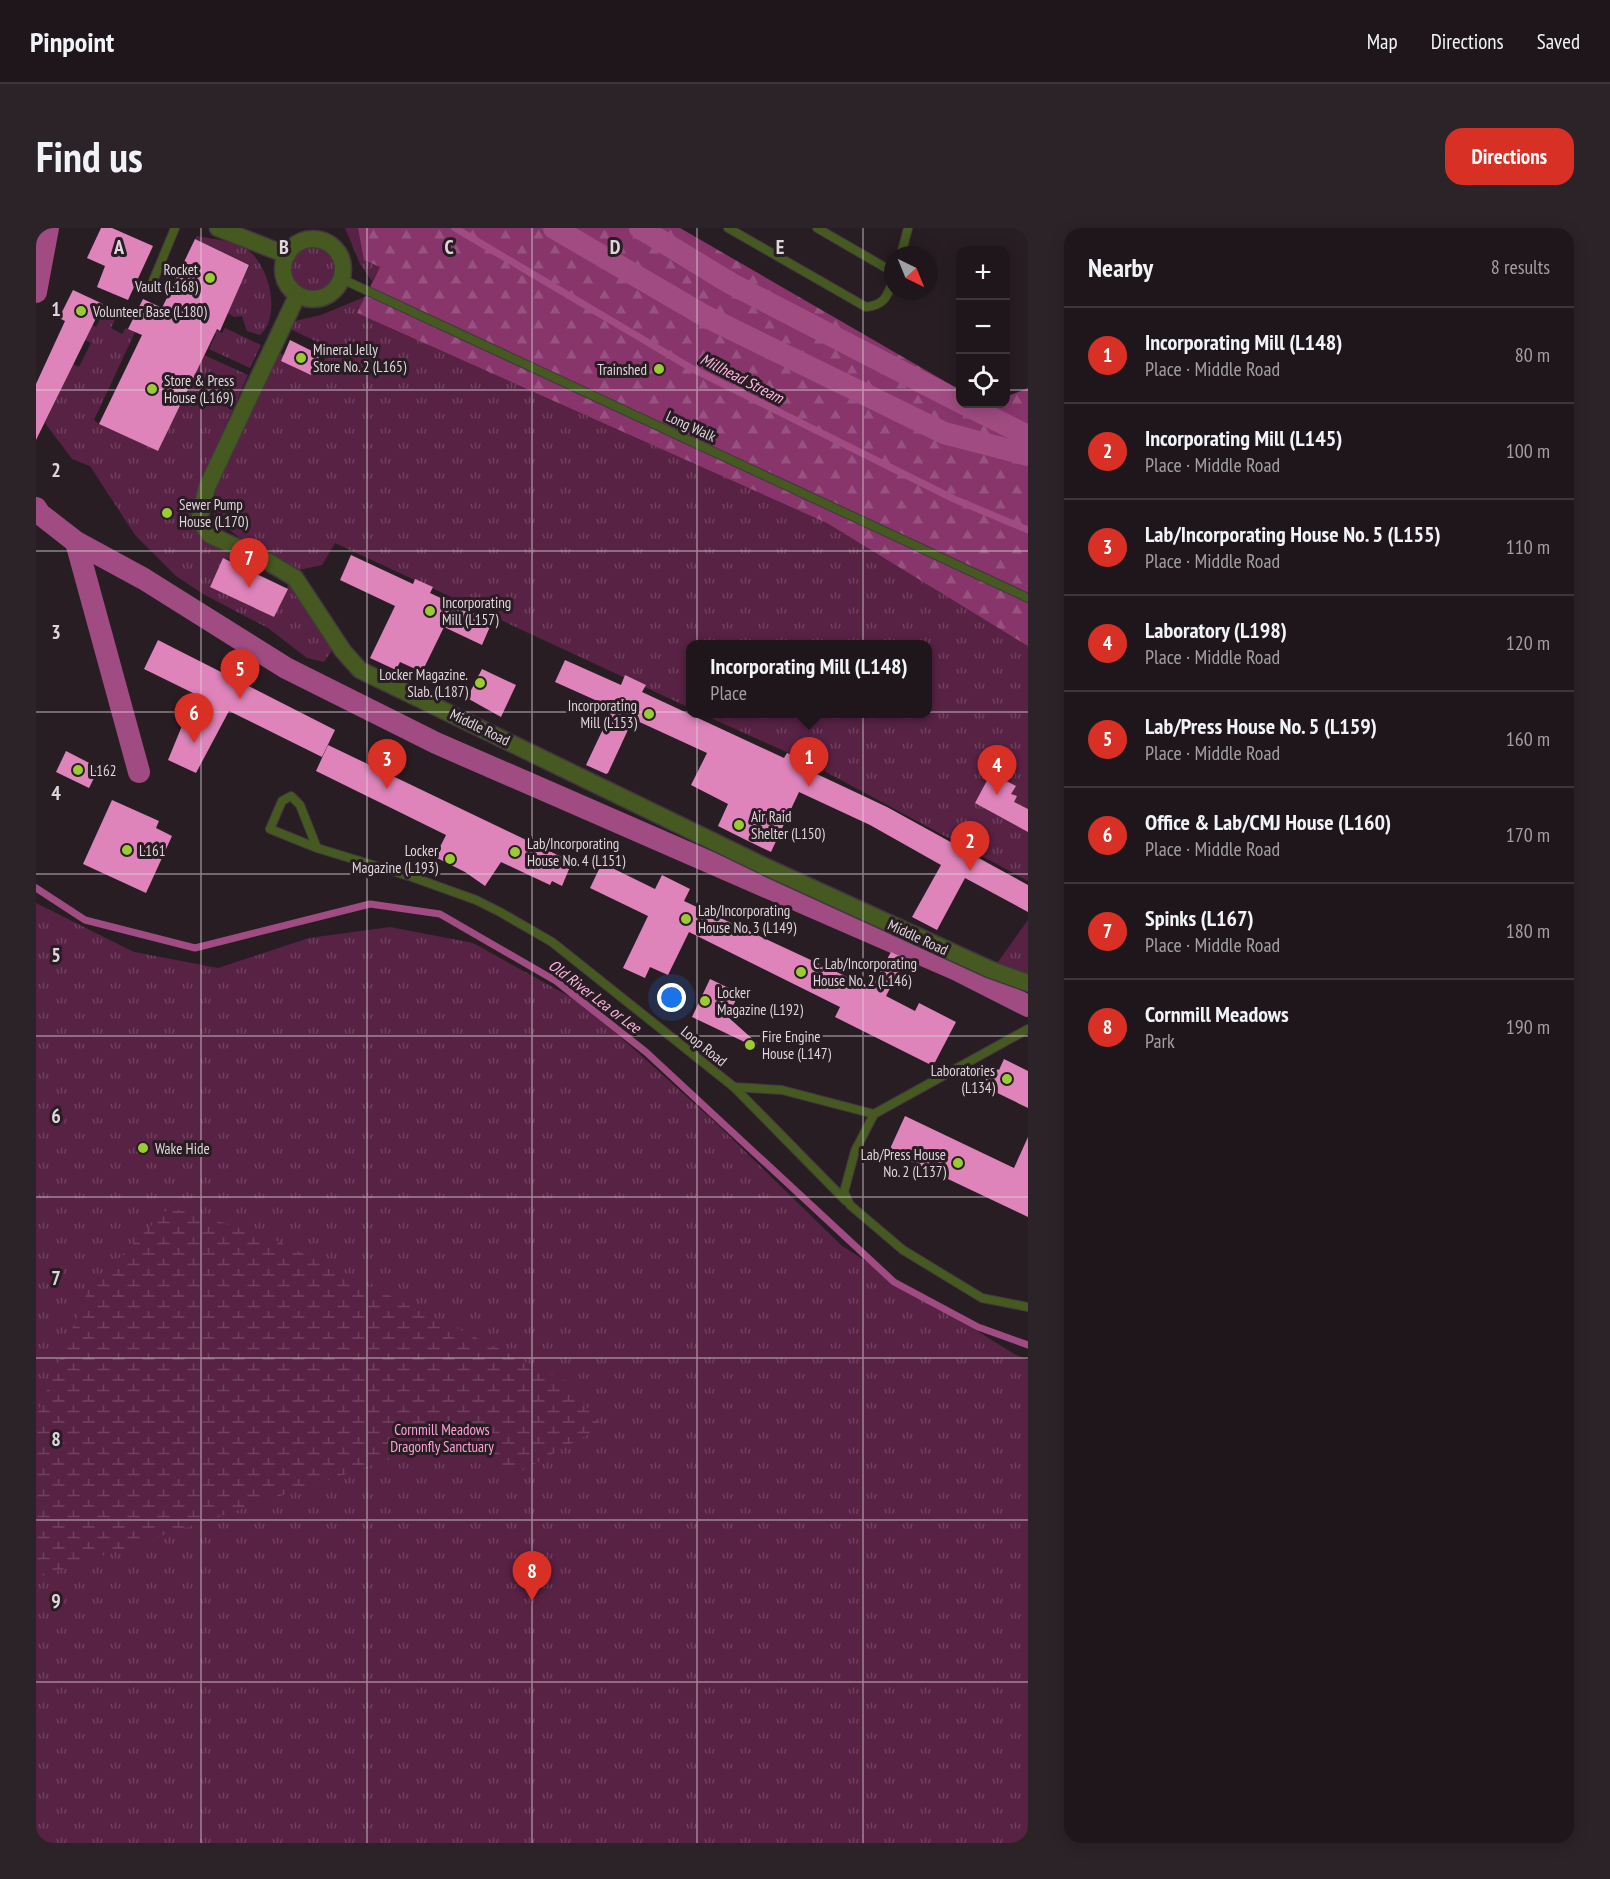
<!DOCTYPE html>
<meta charset="utf-8">
<style>
:root{--surface:#1f161b;--page:#2c2328;--text:#f1f3f6;--muted:#a19fa3;--line:#3c353a;--accent:#d93025}
body{margin:0;font-family:"PT Sans Narrow",sans-serif;background:var(--page);color:var(--text)}
.controls{position:absolute;right:18px;top:18px;display:grid;overflow:hidden;border-radius:12px;box-shadow:0 3px 15px #0003}
.controls button{width:54px;height:54px;display:grid;place-items:center;padding:0;border:0;border-bottom:2px solid var(--line);background:var(--surface);color:var(--text);font:30px sans-serif}
.compass{position:absolute;left:848px;top:18px;width:54px;height:54px;border-radius:50%;background:var(--surface);box-shadow:0 3px 15px #0003;rotate:137deg}
.you{position:absolute;left:636px;top:770px;width:21px;height:21px;margin:-15px;border:4px solid #fff;border-radius:50%;background:#1a73e8;box-shadow:0 0 0 9px #1a73e833}
.badge{display:grid;place-items:center;width:39px;height:39px;border-radius:50%;background:var(--accent);color:#fff;font-size:20px;font-weight:700}
.pin{position:absolute;translate:-50% -50px;filter:drop-shadow(0 2px 3px #0008)}
.pin::after{content:'';position:absolute;top:32px;width:21px;height:18px;background:inherit;clip-path:polygon(0 0,100% 0,50% 100%)}
.popup{position:absolute;left:650px;top:412px;width:246px;height:78px;box-sizing:border-box;display:grid;place-content:center;border-radius:12px;background:var(--surface);filter:drop-shadow(0 2px 4px #0005);font-size:20px;white-space:nowrap;color:var(--muted)}
.popup b{font-size:22px;color:var(--text)}
.popup::after{content:'';position:absolute;left:50%;top:100%;margin-left:-12px;border:12px solid transparent;border-top-color:var(--surface)}
.list{margin:0;padding:0;list-style:none}
h2{display:flex;justify-content:space-between;align-items:center;height:78px;margin:0;padding:0 24px;font-size:26px}
h2 small{font-size:20px;font-weight:400;color:var(--muted)}
.list li{display:grid;grid-template-columns:39px 1fr auto;gap:18px;align-items:center;box-sizing:border-box;height:96px;padding:0 24px;border-top:2px solid var(--line)}
.list b{display:block;font-size:22px;white-space:nowrap}
.list p{margin:0;font-size:20px;white-space:nowrap;color:var(--muted)}
.list em{font-size:20px;font-style:normal;color:var(--muted)}
.icon{flex:none;width:33px;height:33px;fill:none;stroke:currentColor;stroke-width:2;stroke-linecap:round;stroke-linejoin:round}
.map{position:relative;flex:none;width:992px;height:1615px;overflow:hidden;border-radius:18px}
header{display:flex;align-items:center;gap:36px;box-sizing:border-box;height:84px;padding:0 30px;background:var(--surface);border-bottom:2px solid var(--line)}
header strong{font-size:28px}
nav{display:flex;gap:33px;margin-inline-start:auto;font-size:21px}
.intro{display:flex;align-items:center;justify-content:space-between;box-sizing:border-box;height:144px;padding:0 36px}
h1{margin:0;font-size:42px}
.button{padding:15px 27px;border-radius:18px;background:var(--accent);color:#fff;font-size:21px;font-weight:700}
main{display:flex;gap:36px;padding:0 36px}
aside{flex:1;background:var(--surface);border-radius:18px;box-shadow:0 3px 15px #0003}
.map>svg:first-child{display:block}
.grass{fill:url(#grass-tufts)}
.forest{fill:url(#forest-firs)}
.wetland{fill:url(#wetland-marsh)}
.lines{fill:none;stroke-linecap:round;stroke-linejoin:round}
.stream{stroke:#a04c82;stroke-width:7}
.canal{stroke:#a04c82;stroke-width:22}
.building{fill:#de84bb}
.service-casing{stroke:#42373e;stroke-width:10}
.minor-casing{stroke:#42373e;stroke-width:19}
.service{stroke:#455920;stroke-width:8}
.minor{stroke:#455920;stroke-width:16}
.grid{fill:none;stroke:#dfd6db;stroke-width:1.5;stroke-opacity:0.55}
.poi-dot{fill:#9bcb33;stroke:#291d24;stroke-width:2}
.labels{text-anchor:middle;dominant-baseline:central;stroke-width:6;stroke-linejoin:round;paint-order:stroke}
.poi-label{font-size:15px;fill:#dfd6db;stroke:#291d24;text-anchor:start}
.street-label{font-size:15px;fill:#dfd6db;stroke:#291d24}
.park-label{font-size:15px;fill:#fca0d8;stroke:#291d24}
.water-label{font-size:16px;font-style:italic;fill:#fdb7e0;stroke:#291d24}
.grid-label{font-size:20px;text-anchor:middle;font-weight:bold;fill:#dfd6db;stroke:#291d24;stroke-width:6;stroke-linejoin:round;paint-order:stroke}
</style>
<header>
<strong>Pinpoint</strong>
<nav><a>Map</a><a>Directions</a><a>Saved</a></nav>
</header>
<div class="intro"><h1>Find us</h1><a class="button">Directions</a></div>
<main>
<div class="map">
<svg width="992" height="1615" viewBox="0 0 992 1615">
<defs>
<pattern id="grass-tufts" width="24" height="20" patternUnits="userSpaceOnUse" patternTransform="scale(1.5)"><rect width="24" height="20" fill="#582245"/><path d="M3 7l-1-3M5 7V3M7 7l1-3M15 17l-1-3M17 17v-4M19 17l1-3" fill="none" stroke="#70415f"/></pattern>
<pattern id="forest-firs" width="22" height="20" patternUnits="userSpaceOnUse" patternTransform="scale(1.5)"><rect width="22" height="20" fill="#87356b"/><path d="M5 1l3.5 6h-7zM16 11l3.5 6h-7z" fill="#985280"/></pattern>
<pattern id="wetland-marsh" width="20" height="14" patternUnits="userSpaceOnUse" patternTransform="scale(1.5)"><rect width="20" height="14" fill="#582245"/><path d="M1 5h8M5 5V1M11 12h8M15 12V8" fill="none" stroke="#70415f"/></pattern>
</defs>
<rect width="100%" height="100%" fill="#291d24"/>
<!-- grass -->
<g class="grass">
<path d="M309 0H337L344 39 336 53 324 36Z"/>
<path d="M161 8C175 11 194 12 207 19 232 31 247 87 224 107L211 103 206 88 198 89 190 84 214 37 159 11Z"/>
<circle cx="277" cy="42" r="26"/>
<path d="M331 68 992 377V653L766 531 666 486H892V416H654V480L299 315 286 337 258 343 212 317 178 289 179 258 251 108 243 125 283 143 294 120 250 99 259 93 285 87Z"/>
<path d="M79 81 83 83 75 100 86 106 90 100 99 104 58 192 63 196 122 223 168 127 212 147 164 255 157 278 160 295 206 327 204 332 187 331 174 358 238 389 253 356 228 343 230 340 255 353 299 418 288 434 271 430 232 400 167 366 140 348 99 307 54 238 36 231 9 195 37 136 43 139 55 115 49 112 56 97 60 99 67 85 76 88Z"/>
<path d="M174 99 186 105 189 100 225 117 214 140 173 121 180 106 172 102Z"/>
<path d="M0 675 98 724 182 740 273 710 354 699 437 715 549 777 680 895 806 1018 978 1126 992 1132V1615H0Z"/>
<path d="M992 692V746L962 734Z"/>
</g>
<!-- forest -->
<path class="forest" d="M322 0H644L924 162V176H969L970 169 992 160V418L791 295 321 85 344 39 328 32Z"/>
<!-- wetland -->
<path class="wetland" d="M134 979 233 1009 531 1154 566 1199 480 1246 414 1211 0 1350V1189L53 1060Z"/>
<g class="lines">
<!-- stream -->
<g class="stream">
<path d="M419 0 655 140 918 271 992 302"/>
<path d="M0 660 49 692 159 720 334 676 404 686 520 753 610 824 858 1054 942 1099 992 1117"/>
</g>
<!-- canal -->
<g class="canal">
<path d="M518 0 669 88 908 205 992 227"/>
<path d="M604 0 694 55 924 174"/>
<path d="M0 64 12 0"/>
<path d="M928 176 992 208"/>
<path d="M0 280 4 286 40 314 108 351 250 440 400 515 921 742 992 778"/>
<path d="M40 314 103 544"/>
</g>
</g>
<!-- building -->
<g class="building">
<path d="M65 0H76L117 18 92 72 61 59 69 38 51 30Z"/>
<path d="M159 11 213 37 184 103 181 101 122 223 63 196 106 107 92 101 107 71 126 80Z"/>
<path d="M37 62 67 76 0 212V156L29 93 23 90Z"/>
<path d="M254 112 284 127 275 147 245 133Z"/>
<path d="M315 327 377 356 379 351 397 359 394 365 456 394 446 417 408 399 386 444 364 434 360 442 334 430 359 378 304 352Z"/>
<path d="M187 330 252 361 238 389 174 359Z"/>
<path d="M122 412 299 502 286 529 193 483 160 545 132 532 159 466 108 441Z"/>
<path d="M529 432 585 457 589 447 610 457 606 464 748 530 751 525 771 534 768 540 851 579 920 617 923 612 943 623 939 628 992 657V684L929 650 901 702 876 689 905 637 834 597 763 564 735 624 712 613 682 598 692 576 655 557 671 525 597 491 572 545 570 546 550 537 577 480 519 454Z"/>
<path d="M446 441 480 457 465 489 431 470Z"/>
<path d="M292 517 536 634 526 658 516 653 514 657 465 634 449 658 429 644 399 629 410 607 280 543Z"/>
<path d="M30 523 63 540 53 560 20 544Z"/>
<path d="M955 545 980 558 975 566 981 568 978 574 992 581V604L939 575Z"/>
<path d="M76 572 123 593 120 600 136 608 110 665 47 636Z"/>
<path d="M566 635 619 661 626 647 654 661 648 673 835 760 855 724 869 731 850 768 879 783 883 775 920 794 897 838 799 789 804 779 653 704 632 747 614 739 609 750 587 740 612 688 554 660Z"/>
<path d="M674 751 703 765 692 789 721 815 719 819 656 789Z"/>
<path d="M968 831 992 843V880L947 858 956 838 963 842Z"/>
<path d="M869 888 978 940 992 909V989L853 923Z"/>
</g>
<g class="lines">
<!-- service casing -->
<g class="service-casing">
<g id="service">
<path d="M692 0 830 79C848 77 851 69 857 53"/>
<path d="M781 0 857 44"/>
<path d="M865 27 872 0"/>
<path d="M306 51 992 370"/>
<path d="M115 58 139 0"/>
<path d="M281 620 264 577 255 568 246 573 234 601 281 620 376 649 440 672 464 684 516 714 698 859 746 862 838 886 992 801"/>
<path d="M698 859 810 973"/>
<path d="M838 886 819 923 808 964 814 977 867 1022 946 1070 992 1079"/>
</g>
</g>
<!-- minor casing -->
<g class="minor-casing">
<g id="minor">
<path d="M182 0 251 27"/>
<circle cx="277" cy="41" r="30"/>
<path d="M261 68 171 259 163 292 174 307 229 332 259 350 307 423 324 442 730 639 953 741 992 755"/>
</g>
</g>
<!-- service -->
<use href="#service" class="service"/>
<!-- minor -->
<use href="#minor" class="minor"/>
</g>
<!-- grid -->
<path class="grid" d="M165 0V1615M331 0V1615M496 0V1615M661 0V1615M827 0V1615M0 162H924M969 162H992M0 323H992M0 484H992M0 646H992M0 808H992M0 969H992M0 1130H992M0 1292H992M0 1454H992"/>
<!-- markers -->
<g class="poi-dot">
<circle cx="174" cy="50" r="6"/>
<circle cx="45" cy="83" r="6"/>
<circle cx="265" cy="130" r="6"/>
<circle cx="623" cy="141" r="6"/>
<circle cx="116" cy="161" r="6"/>
<circle cx="131" cy="285" r="6"/>
<circle cx="394" cy="383" r="6"/>
<circle cx="444" cy="455" r="6"/>
<circle cx="613" cy="486" r="6"/>
<circle cx="42" cy="542" r="6"/>
<circle cx="703" cy="597" r="6"/>
<circle cx="91" cy="622" r="6"/>
<circle cx="479" cy="624" r="6"/>
<circle cx="414" cy="631" r="6"/>
<circle cx="650" cy="691" r="6"/>
<circle cx="765" cy="744" r="6"/>
<circle cx="669" cy="773" r="6"/>
<circle cx="714" cy="817" r="6"/>
<circle cx="971" cy="851" r="6"/>
<circle cx="107" cy="920" r="6"/>
<circle cx="922" cy="935" r="6"/>
</g>
<g class="labels">
<!-- poi labels -->
<g class="poi-label">
<text x="162" y="41" text-anchor="end">Rocket<tspan x="162" dy="17">Vault (L168)</tspan></text>
<text x="57" y="83">Volunteer Base (L180)</text>
<text x="277" y="121">Mineral Jelly<tspan x="277" dy="17">Store No. 2 (L165)</tspan></text>
<text x="611" y="141" text-anchor="end">Trainshed</text>
<text x="128" y="152">Store &amp; Press<tspan x="128" dy="17">House (L169)</tspan></text>
<text x="143" y="276">Sewer Pump<tspan x="143" dy="17">House (L170)</tspan></text>
<text x="406" y="374">Incorporating<tspan x="406" dy="17">Mill (L157)</tspan></text>
<text x="432" y="446" text-anchor="end">Locker Magazine.<tspan x="432" dy="17">Slab. (L187)</tspan></text>
<text x="601" y="477" text-anchor="end">Incorporating<tspan x="601" dy="17">Mill (L153)</tspan></text>
<text x="54" y="542">L162</text>
<text x="715" y="588">Air Raid<tspan x="715" dy="17">Shelter (L150)</tspan></text>
<text x="491" y="615">Lab/Incorporating<tspan x="491" dy="17">House No. 4 (L151)</tspan></text>
<text x="103" y="622">L161</text>
<text x="402" y="622" text-anchor="end">Locker<tspan x="402" dy="17">Magazine (L193)</tspan></text>
<text x="662" y="682">Lab/Incorporating<tspan x="662" dy="17">House No. 3 (L149)</tspan></text>
<text x="777" y="735">C. Lab/Incorporating<tspan x="777" dy="17">House No. 2 (L146)</tspan></text>
<text x="681" y="764">Locker<tspan x="681" dy="17">Magazine (L192)</tspan></text>
<text x="726" y="808">Fire Engine<tspan x="726" dy="17">House (L147)</tspan></text>
<text x="959" y="842" text-anchor="end">Laboratories<tspan x="959" dy="17">(L134)</tspan></text>
<text x="119" y="920">Wake Hide</text>
<text x="910" y="926" text-anchor="end">Lab/Press House<tspan x="910" dy="17">No. 2 (L137)</tspan></text>
</g>
<!-- street labels -->
<g class="street-label">
<text transform="translate(655 198) rotate(25)">Long Walk</text>
<text transform="translate(444 499) rotate(26)">Middle Road</text>
<text transform="translate(882 709) rotate(25)">Middle Road</text>
<text transform="translate(668 818) rotate(39)">Loop Road</text>
</g>
<!-- park labels -->
<g class="park-label">
<text x="406" y="1201">Cornmill Meadows<tspan x="406" dy="17">Dragonfly Sanctuary</tspan></text>
</g>
<!-- water labels -->
<g class="water-label">
<text transform="translate(706 150) rotate(27)">Millhead Stream</text>
<text transform="translate(559 768) rotate(37)">Old River Lea or Lee</text>
</g>
</g>
<g class="grid-label">
<text x="83" y="26">A</text>
<text x="248" y="26">B</text>
<text x="413" y="26">C</text>
<text x="579" y="26">D</text>
<text x="744" y="26">E</text>
<text x="20" y="88">1</text>
<text x="20" y="249">2</text>
<text x="20" y="411">3</text>
<text x="20" y="572">4</text>
<text x="20" y="734">5</text>
<text x="20" y="895">6</text>
<text x="20" y="1057">7</text>
<text x="20" y="1218">8</text>
<text x="20" y="1380">9</text>
</g>
</svg>
<div class="controls">
<button>+</button>
<button>−</button>
<button><svg class="icon" aria-label="locate" viewBox="0 0 24 24"><circle cx="12" cy="12" r="6"/><path d="M12 2v4M12 18v4M2 12h4M18 12h4"/></svg></button>
</div>
<svg class="compass" viewBox="-18 -18 36 36"><path d="M0-13l5 13h-10z" fill="#e53935"/><path d="M0 13l5-13h-10z" fill="#a19fa3"/></svg>
<div class="you"></div>
<div class="pin badge" style="left:773px;top:559px">1</div>
<div class="popup"><b>Incorporating Mill (L148)</b>Place</div>
<div class="pin badge" style="left:934px;top:643px">2</div>
<div class="pin badge" style="left:351px;top:561px">3</div>
<div class="pin badge" style="left:961px;top:567px">4</div>
<div class="pin badge" style="left:204px;top:471px">5</div>
<div class="pin badge" style="left:158px;top:515px">6</div>
<div class="pin badge" style="left:213px;top:360px">7</div>
<div class="pin badge" style="left:496px;top:1373px">8</div>
</div>
<aside>
<h2>Nearby<small>8 results</small></h2>
<ul class="list">
<li><span class="badge">1</span><div><b>Incorporating Mill (L148)</b><p>Place · Middle Road</p></div><em>80 m</em></li>
<li><span class="badge">2</span><div><b>Incorporating Mill (L145)</b><p>Place · Middle Road</p></div><em>100 m</em></li>
<li><span class="badge">3</span><div><b>Lab/Incorporating House No. 5 (L155)</b><p>Place · Middle Road</p></div><em>110 m</em></li>
<li><span class="badge">4</span><div><b>Laboratory (L198)</b><p>Place · Middle Road</p></div><em>120 m</em></li>
<li><span class="badge">5</span><div><b>Lab/Press House No. 5 (L159)</b><p>Place · Middle Road</p></div><em>160 m</em></li>
<li><span class="badge">6</span><div><b>Office &amp; Lab/CMJ House (L160)</b><p>Place · Middle Road</p></div><em>170 m</em></li>
<li><span class="badge">7</span><div><b>Spinks (L167)</b><p>Place · Middle Road</p></div><em>180 m</em></li>
<li><span class="badge">8</span><div><b>Cornmill Meadows</b><p>Park</p></div><em>190 m</em></li>
</ul>
</aside>
</main>
